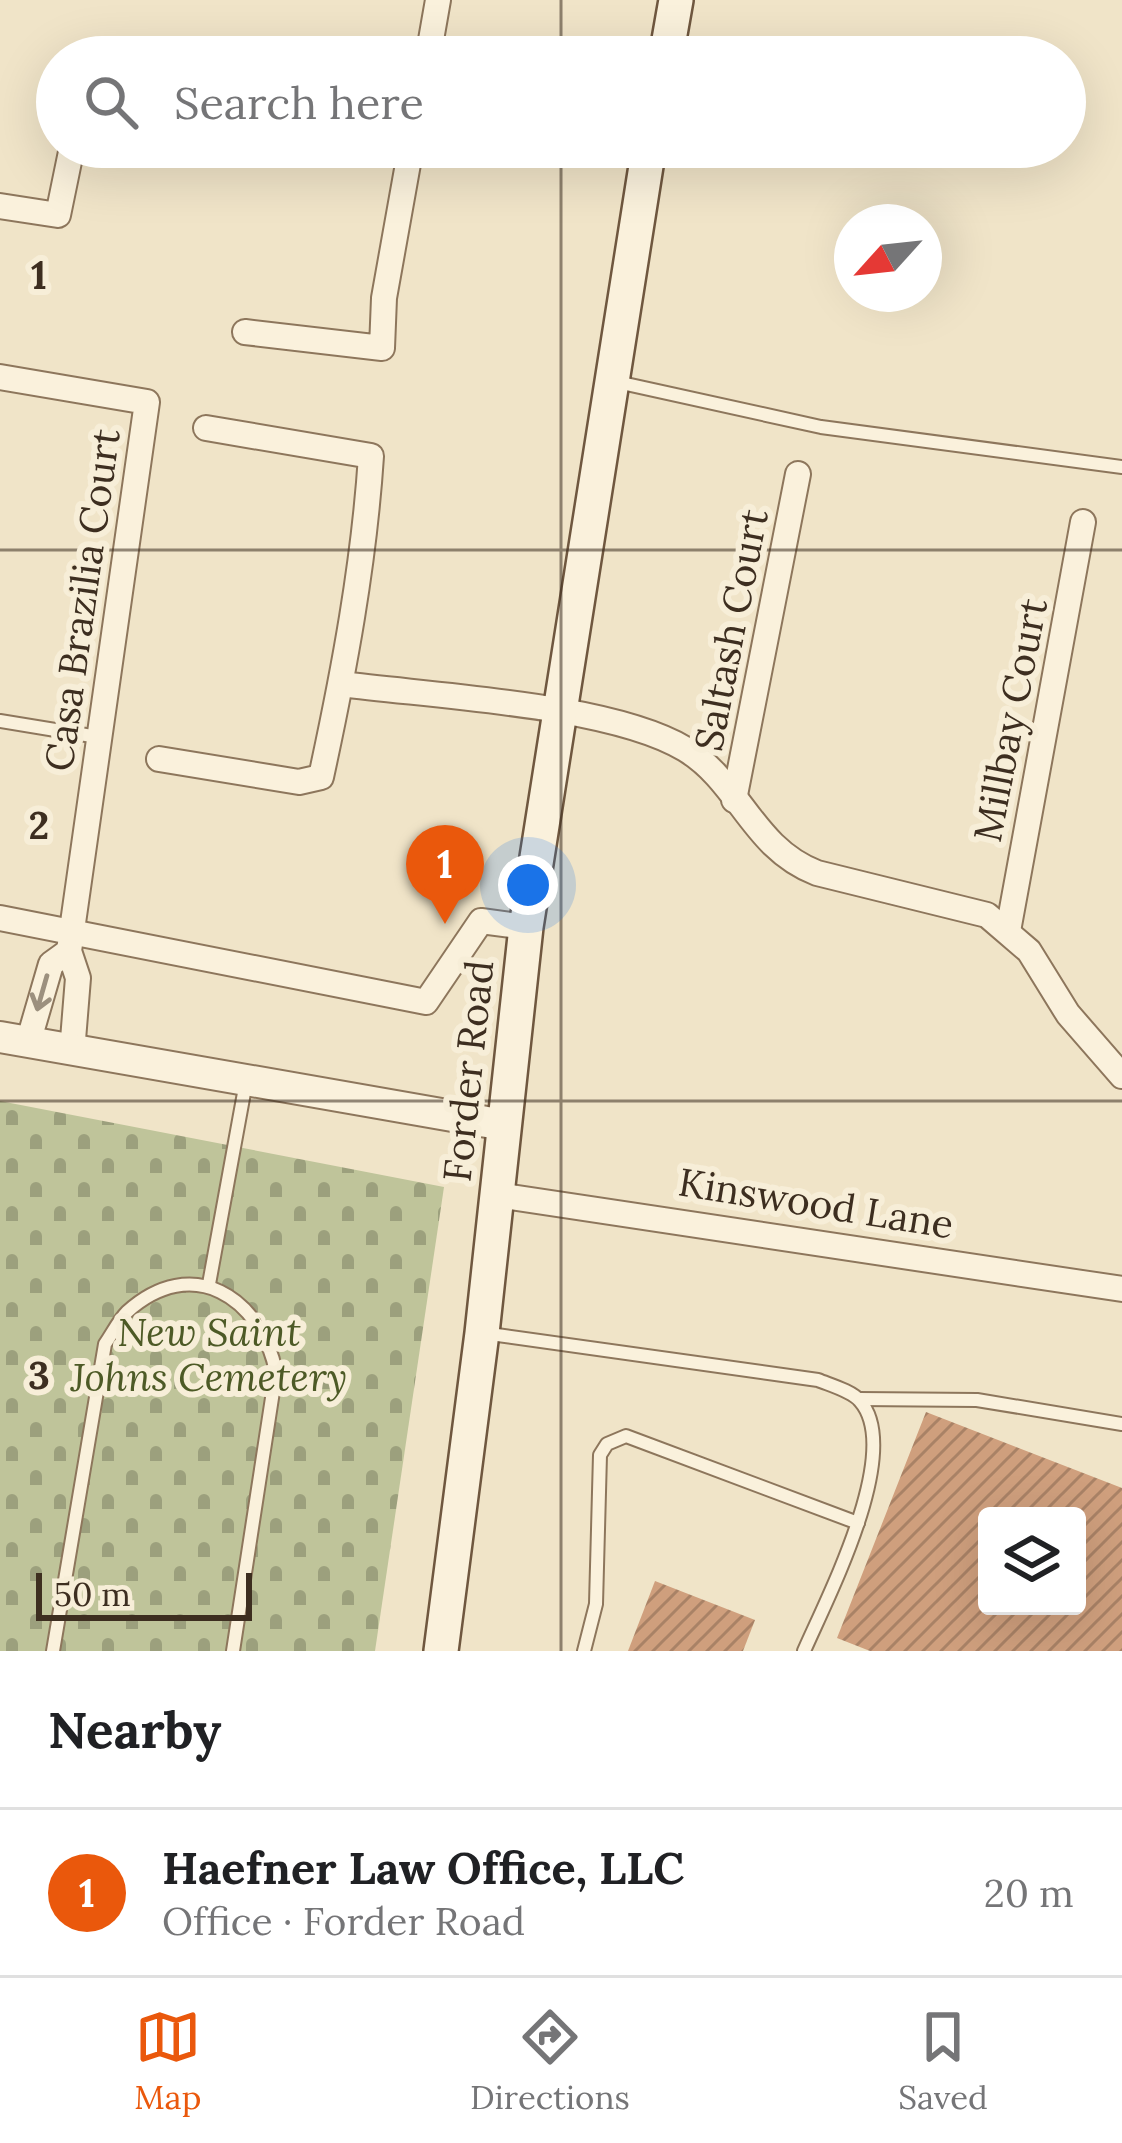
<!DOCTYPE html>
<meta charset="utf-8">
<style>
:root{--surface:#fff;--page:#f2f2f2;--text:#202124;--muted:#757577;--line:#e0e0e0;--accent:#ea580c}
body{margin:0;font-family:Lora,serif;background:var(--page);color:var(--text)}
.controls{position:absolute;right:36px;bottom:36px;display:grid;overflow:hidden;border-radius:12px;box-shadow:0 12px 48px #0002}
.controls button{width:108px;height:108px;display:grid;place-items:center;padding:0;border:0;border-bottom:3px solid var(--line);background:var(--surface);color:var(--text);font:60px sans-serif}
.compass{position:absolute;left:834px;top:204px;width:108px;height:108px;border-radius:50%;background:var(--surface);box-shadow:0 12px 48px #0002;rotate:243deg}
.scale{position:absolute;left:36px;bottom:30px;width:216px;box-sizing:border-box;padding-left:12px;border:6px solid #3d2e20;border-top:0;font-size:33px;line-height:42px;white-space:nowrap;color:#3d2e20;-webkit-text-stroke:9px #f7eed8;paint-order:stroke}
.you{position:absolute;left:528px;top:885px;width:42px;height:42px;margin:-30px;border:9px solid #fff;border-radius:50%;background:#1a73e8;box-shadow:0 0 0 18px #1a73e833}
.badge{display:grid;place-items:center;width:78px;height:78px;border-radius:50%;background:var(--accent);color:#fff;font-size:39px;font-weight:700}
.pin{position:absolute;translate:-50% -99px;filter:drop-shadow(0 3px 6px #0008)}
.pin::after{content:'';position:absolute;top:63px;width:42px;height:36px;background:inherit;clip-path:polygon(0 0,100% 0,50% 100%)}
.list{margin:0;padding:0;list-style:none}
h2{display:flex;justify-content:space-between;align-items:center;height:156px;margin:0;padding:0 48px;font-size:51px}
h2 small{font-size:39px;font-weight:400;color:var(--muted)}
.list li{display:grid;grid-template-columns:78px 1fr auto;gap:36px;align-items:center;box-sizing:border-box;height:168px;padding:0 48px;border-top:3px solid var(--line)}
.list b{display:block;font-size:45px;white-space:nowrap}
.list p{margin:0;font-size:39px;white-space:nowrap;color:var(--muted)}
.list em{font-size:39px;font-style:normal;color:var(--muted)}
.icon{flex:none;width:66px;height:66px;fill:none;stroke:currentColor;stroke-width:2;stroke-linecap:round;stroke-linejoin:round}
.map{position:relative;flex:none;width:1122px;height:1651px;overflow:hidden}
.search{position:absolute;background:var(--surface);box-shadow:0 12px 48px #0002;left:36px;right:36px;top:36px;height:132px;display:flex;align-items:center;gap:30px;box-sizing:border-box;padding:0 42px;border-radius:66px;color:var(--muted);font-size:45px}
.sheet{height:324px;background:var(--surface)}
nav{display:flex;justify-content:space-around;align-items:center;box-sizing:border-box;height:168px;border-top:3px solid var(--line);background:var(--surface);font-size:33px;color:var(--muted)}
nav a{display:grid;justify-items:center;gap:6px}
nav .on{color:var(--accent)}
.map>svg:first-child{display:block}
.cemetery{fill:url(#cemetery-stones)}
.building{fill:url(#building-hatch);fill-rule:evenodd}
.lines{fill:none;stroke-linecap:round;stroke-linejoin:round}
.service-casing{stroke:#8d765c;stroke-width:16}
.minor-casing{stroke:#8d765c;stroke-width:28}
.tertiary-casing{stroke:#8d765c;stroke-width:34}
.secondary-casing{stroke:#6f573f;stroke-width:38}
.service{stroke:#faf1dc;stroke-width:12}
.minor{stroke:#faf1dc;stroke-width:24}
.tertiary{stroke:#faf1dc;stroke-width:30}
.secondary{stroke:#faf1dc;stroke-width:33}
.oneway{stroke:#9c907e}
.grid{fill:none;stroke:#3d2e20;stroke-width:3;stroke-opacity:0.55}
.labels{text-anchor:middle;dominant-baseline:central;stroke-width:12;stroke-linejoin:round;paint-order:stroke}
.street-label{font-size:39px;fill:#3d2e20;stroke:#f7eed8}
.park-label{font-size:39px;font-style:italic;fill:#4d5a26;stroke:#f7eed8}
.grid-label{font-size:39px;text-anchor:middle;font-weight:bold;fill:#3d2e20;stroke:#f7eed8;stroke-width:12;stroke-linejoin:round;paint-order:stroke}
</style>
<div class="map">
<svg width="1122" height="1651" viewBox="0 0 1122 1651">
<defs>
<pattern id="cemetery-stones" width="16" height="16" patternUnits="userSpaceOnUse" patternTransform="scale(3)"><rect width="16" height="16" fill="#bfc49a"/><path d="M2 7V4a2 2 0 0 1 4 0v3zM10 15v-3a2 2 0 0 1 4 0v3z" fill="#9ca07d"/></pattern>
<pattern id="building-hatch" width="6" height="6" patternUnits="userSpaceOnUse" patternTransform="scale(3)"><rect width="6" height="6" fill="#cf9f7d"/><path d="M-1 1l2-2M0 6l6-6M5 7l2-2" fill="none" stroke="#a98266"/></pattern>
</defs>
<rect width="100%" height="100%" fill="#f0e4c8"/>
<!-- cemetery -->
<path class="cemetery" d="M0 1101 444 1187 375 1651H0Z"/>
<!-- building -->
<g class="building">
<path d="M926 1412 1122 1488V1651H870L837 1638ZM987 1516H1077V1606H987Z"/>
<path d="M655 1581 755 1620 743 1651H628Z"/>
</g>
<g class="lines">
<!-- service casing -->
<g class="service-casing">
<g id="service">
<path d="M617 382 821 427 1122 467"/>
<path d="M0 721 98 737"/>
<path d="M209 1284 246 1082"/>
<path d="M483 1333 818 1380C830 1385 852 1391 860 1401 904 1451 827 1598 804 1651"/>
<path d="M859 1399 977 1400 1122 1424"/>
<path d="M53 1651 105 1344C112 1334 119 1320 127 1312 192 1253 261 1297 276 1372L233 1651"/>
<path d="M584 1651 596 1604 600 1455 607 1444 626 1436 858 1523"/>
</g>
</g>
<!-- minor casing -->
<g class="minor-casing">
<g id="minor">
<path d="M428 57 438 0"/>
<path d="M560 147 648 155"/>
<path d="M0 206 58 215 72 147"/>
<path d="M245 332 382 348 384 298 411 147"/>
<path d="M0 377 147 402 69 951 78 978 72 1052"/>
<path d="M342 684C432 696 610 704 685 749 740 782 752 848 817 873L987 915 1029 951 1068 1014 1122 1076"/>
<path d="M159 759 299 782 321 777C344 671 364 564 371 456L206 428"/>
<path d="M734 800 798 474"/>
<path d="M0 918 426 1002 481 921 526 927"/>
<path d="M1008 931 1083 522"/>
<path d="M28 1043 51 964 69 951"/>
<path d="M497 1195 1122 1289"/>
</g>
</g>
<!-- tertiary casing -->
<g class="tertiary-casing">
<path id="tertiary" d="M0 1037 504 1125"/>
</g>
<!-- secondary casing -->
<g class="secondary-casing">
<g id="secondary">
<path d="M666 57 676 0"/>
<path d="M441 1651 482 1333 526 927 649 147"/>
</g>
</g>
<!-- service -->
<use href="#service" class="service"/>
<!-- minor -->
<use href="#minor" class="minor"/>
<!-- tertiary -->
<use href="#tertiary" class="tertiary"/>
<!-- secondary -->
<use href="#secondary" class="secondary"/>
</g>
<!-- one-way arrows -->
<defs><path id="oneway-shaft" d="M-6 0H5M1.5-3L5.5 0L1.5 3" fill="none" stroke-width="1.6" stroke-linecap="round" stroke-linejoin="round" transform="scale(3)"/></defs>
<use class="oneway" href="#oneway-shaft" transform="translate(42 993) rotate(106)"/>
<!-- grid -->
<path class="grid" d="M561 0V57M561 147V1651M0 550H1122M0 1101H1122"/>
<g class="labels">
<!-- street labels -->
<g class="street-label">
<text transform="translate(82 600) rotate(-82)">Casa Brazilia Court</text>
<text transform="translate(731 630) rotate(-79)">Saltash Court</text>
<text transform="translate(1010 720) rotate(-79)">Millbay Court</text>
<text transform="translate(468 1071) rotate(-84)">Forder Road</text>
<text transform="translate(816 1203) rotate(9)">Kinswood Lane</text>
</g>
<!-- park labels -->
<g class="park-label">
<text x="209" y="1332">New Saint<tspan x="209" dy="45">Johns Cemetery</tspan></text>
</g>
</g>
<g class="grid-label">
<text x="39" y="289">1</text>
<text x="39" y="839">2</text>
<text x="39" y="1389">3</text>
</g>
</svg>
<div class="controls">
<button><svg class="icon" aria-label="layers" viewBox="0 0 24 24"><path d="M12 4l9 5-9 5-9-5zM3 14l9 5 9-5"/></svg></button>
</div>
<svg class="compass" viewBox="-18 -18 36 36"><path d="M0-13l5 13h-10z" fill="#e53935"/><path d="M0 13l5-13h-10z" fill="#757577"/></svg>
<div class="scale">50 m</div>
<div class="you"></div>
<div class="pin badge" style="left:445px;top:924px">1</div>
<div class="search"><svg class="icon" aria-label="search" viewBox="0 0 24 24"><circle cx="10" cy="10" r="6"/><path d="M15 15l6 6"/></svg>Search here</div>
</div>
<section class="sheet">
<h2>Nearby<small></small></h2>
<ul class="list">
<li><span class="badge">1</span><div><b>Haefner Law Office, LLC</b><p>Office · Forder Road</p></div><em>20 m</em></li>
</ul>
</section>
<nav>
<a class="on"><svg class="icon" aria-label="map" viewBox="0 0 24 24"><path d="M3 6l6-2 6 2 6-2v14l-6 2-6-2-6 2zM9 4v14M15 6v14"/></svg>Map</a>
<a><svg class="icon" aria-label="directions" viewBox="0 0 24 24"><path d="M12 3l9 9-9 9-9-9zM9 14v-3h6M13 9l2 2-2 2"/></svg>Directions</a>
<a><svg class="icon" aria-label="saved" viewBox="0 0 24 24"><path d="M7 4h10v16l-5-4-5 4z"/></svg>Saved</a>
</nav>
